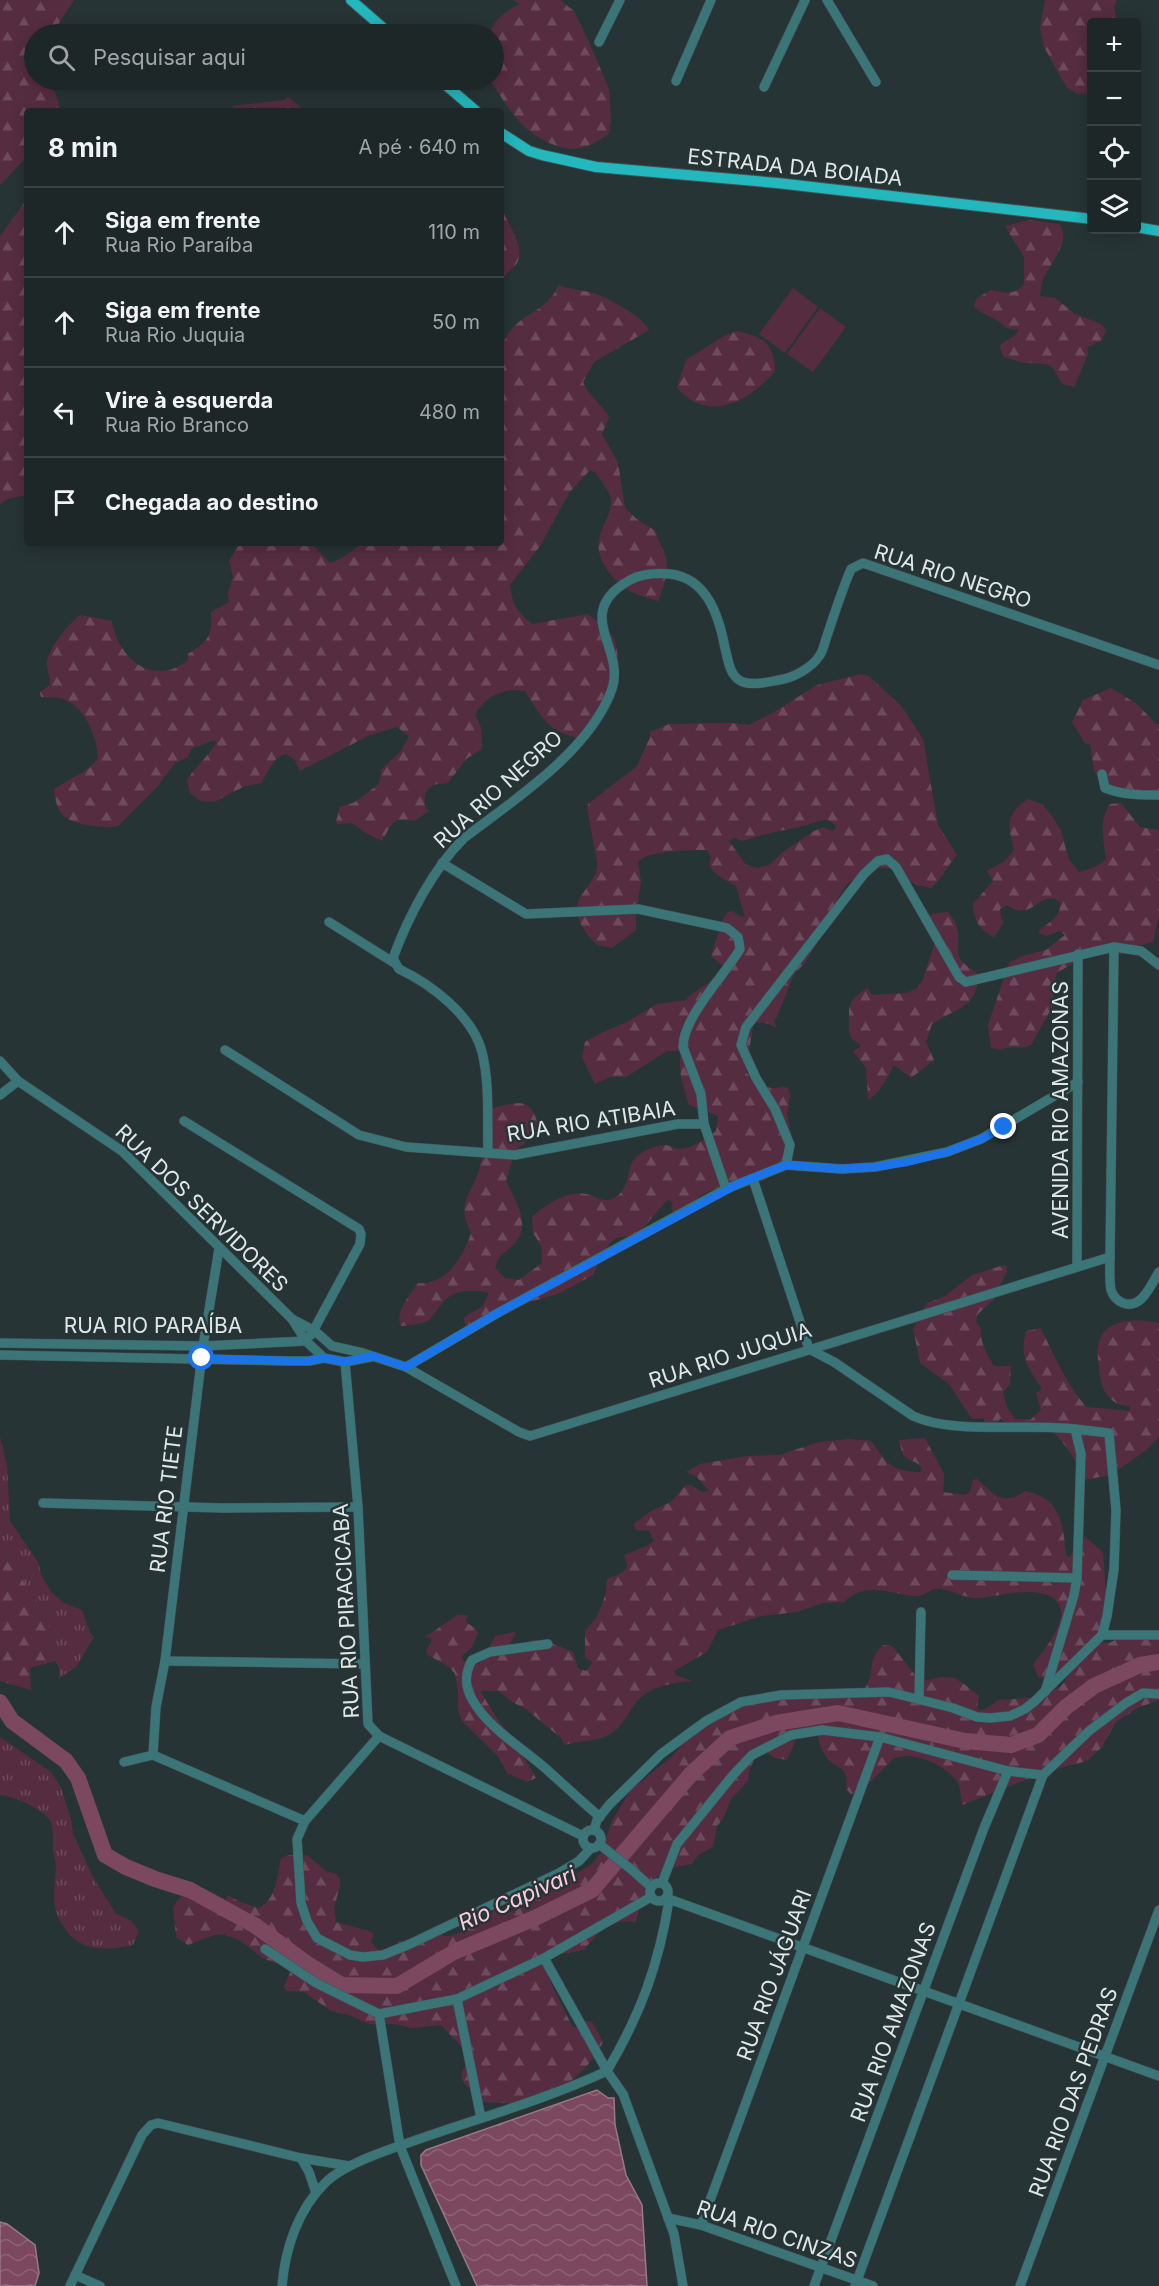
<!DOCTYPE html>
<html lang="pt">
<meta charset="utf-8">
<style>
:root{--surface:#1d2728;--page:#252f30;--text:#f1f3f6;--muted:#a0a5a8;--line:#3b4445}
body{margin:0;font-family:Inter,sans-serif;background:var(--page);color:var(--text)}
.controls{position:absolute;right:18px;top:18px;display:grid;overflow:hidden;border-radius:6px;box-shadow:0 3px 15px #0003}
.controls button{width:54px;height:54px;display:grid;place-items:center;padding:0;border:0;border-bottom:2px solid var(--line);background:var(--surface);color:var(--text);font:30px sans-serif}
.stop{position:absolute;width:18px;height:18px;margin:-14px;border:4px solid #1a73e8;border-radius:50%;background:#fff}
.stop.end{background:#1a73e8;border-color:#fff;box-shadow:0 2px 6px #0008}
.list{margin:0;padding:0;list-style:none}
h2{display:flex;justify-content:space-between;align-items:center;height:78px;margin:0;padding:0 24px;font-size:26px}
h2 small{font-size:20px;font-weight:400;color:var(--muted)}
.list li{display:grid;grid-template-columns:39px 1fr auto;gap:18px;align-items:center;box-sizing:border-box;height:90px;padding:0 24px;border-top:2px solid var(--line)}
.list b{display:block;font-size:22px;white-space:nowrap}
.list p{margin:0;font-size:20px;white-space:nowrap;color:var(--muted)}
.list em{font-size:20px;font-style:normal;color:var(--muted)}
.icon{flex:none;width:33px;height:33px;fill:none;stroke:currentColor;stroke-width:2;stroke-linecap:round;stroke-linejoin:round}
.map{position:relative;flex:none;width:1159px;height:2286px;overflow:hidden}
.search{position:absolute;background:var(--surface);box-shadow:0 3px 15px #0003;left:24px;top:24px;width:480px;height:66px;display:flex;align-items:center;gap:15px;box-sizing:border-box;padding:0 21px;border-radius:33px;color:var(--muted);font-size:22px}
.panel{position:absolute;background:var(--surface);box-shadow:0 3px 15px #0003;left:24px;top:108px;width:480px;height:438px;border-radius:6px}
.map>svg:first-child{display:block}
.grass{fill:url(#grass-tufts)}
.forest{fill:url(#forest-firs);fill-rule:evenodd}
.garden{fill:#562d40}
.water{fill:url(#water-waves);stroke:#997888;stroke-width:1.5}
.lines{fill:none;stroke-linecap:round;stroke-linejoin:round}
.river{stroke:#7b485f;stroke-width:16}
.minor-casing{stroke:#445151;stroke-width:10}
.major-casing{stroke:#445151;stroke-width:12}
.minor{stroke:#3b7578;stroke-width:9}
.major{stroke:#23b7be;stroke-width:10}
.route{stroke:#1a73e8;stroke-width:8}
.labels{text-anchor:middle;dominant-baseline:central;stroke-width:5;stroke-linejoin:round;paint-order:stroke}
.street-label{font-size:21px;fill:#dfe7e7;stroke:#273435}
.water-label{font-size:22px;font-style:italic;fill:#fdcbe0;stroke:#273435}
</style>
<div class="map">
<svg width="1159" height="2286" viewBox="0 0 1159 2286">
<defs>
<pattern id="grass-tufts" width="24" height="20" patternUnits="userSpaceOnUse" patternTransform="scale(1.5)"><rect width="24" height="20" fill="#562d40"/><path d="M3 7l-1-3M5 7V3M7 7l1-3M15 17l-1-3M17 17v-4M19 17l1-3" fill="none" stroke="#6e4b5c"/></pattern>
<pattern id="forest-firs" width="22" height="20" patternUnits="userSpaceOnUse" patternTransform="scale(1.5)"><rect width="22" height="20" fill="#562d40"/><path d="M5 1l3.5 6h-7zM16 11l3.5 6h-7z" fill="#6e4b5c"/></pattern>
<pattern id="water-waves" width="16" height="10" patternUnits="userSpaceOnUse" patternTransform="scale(1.5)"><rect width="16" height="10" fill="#7b485f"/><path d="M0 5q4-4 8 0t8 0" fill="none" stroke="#8d6276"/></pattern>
</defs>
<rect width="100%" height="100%" fill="#273435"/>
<!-- grass -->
<g class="grass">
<path d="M0 1437 7 1466 10 1521 38 1562 42 1577 52 1593 64 1603 82 1610 90 1633 94 1637 76 1667 59 1678V1667L55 1661 45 1612 15 1569 0 1555Z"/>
<path d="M0 1737 51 1772 61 1788 71 1819 73 1834 93 1877 116 1914 130 1920 139 1931 133 1945C99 1952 72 1951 57 1914 52 1901 55 1883 56 1869 56 1862 54 1856 53 1850 52 1840 55 1828 49 1819 43 1812 34 1807 26 1803 17 1799 10 1796 0 1795Z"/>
</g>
<!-- forest -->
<g class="forest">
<path d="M0 0H74L52 34H34V80H46L56 95 61 111H27V157L0 185Z"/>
<path d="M514 0H560L574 11 589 42 609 89 611 120 609 134C601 139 593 144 585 147 575 150 567 149 557 146 522 134 509 109 490 80H494V34H489C495 19 505 12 519 4Z"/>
<path d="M1045 0H1117L1114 7 1117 22H1092L1091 93 1078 94 1067 88 1044 47 1040 28Z"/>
<path d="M288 97 305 111H232L233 106 284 100Z"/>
<path d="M27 199V495L7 499 0 504V236Z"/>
<path d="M501 206C507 224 524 243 518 261 516 267 505 274 501 279Z"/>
<path d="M1030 220 1059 224C1072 239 1051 263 1044 277 1041 283 1041 290 1040 296L1055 298 1075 314 1101 324 1106 330 1102 340 1087 347 1088 354 1074 387 1062 384C1050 361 1053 365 1028 363 1021 363 1012 359 1004 357L1000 348 1001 344 1014 336 1019 330 1006 328C995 315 983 317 974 306L977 298 991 290C1005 293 1014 296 1024 284V257L1005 226Z"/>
<path d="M559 285C571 290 584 290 596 294 611 300 642 316 649 330L594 362 583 382C589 396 600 403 609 417L602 434 618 463 625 508 639 521 656 531C657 540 662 546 665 554 670 570 664 586 658 601 650 598 640 596 632 592 615 584 595 560 599 540 601 526 612 515 611 500 610 491 600 480 595 472L590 470 569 493 540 546 510 585C512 605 517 611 532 624L588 614C595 620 605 626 610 633 616 640 617 650 618 659 622 695 608 719 578 738 547 731 541 716 525 691 502 688 488 695 475 714L481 728 482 749 466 759 448 783C430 784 423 787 425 807L429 811 414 821C392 816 392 824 382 841L366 833 352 823 338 824 336 821 340 807 355 802 379 784 382 769 402 750 409 736 397 727 370 735 300 771 295 760 286 754C273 757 268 772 261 783L245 786 214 802 201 801 190 793 187 780C196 766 208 757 216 743L215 740 192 748 188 757 175 763 157 787 118 826C105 829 72 825 63 815 56 808 55 798 54 789L88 769 98 759C97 736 85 705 60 698 54 697 47 698 41 697L40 692 50 685C51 677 47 673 47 666 45 651 69 624 80 615L112 621C115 645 135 673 162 671 172 671 180 666 188 660V654C209 641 212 636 211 612L229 602 228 593 233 577 229 561 240 543H311L330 563 342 558 363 543H501V348C504 342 506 336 510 331 526 311 545 313 559 285Z"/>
<path d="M737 331C763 337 774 343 775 371 749 402 708 423 677 388L686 360 724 336Z"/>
<path d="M861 674 869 676 902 707 923 739 938 825 957 855C947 866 942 878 931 888L916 885 891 868H876L848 883 839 896 826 927 805 963 794 974 777 1017 774 1019 776 1028C769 1024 760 1019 753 1025L746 1072C754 1080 761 1087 772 1088 779 1088 781 1085 788 1088L790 1095 787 1114 794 1148C781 1154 779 1172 765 1179 760 1181 753 1184 748 1186 740 1189 728 1185 720 1187 698 1193 682 1211 668 1227L673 1216 672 1201 667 1200 638 1234 616 1238 611 1242 604 1251 593 1275 560 1293 530 1302 471 1327 465 1325 464 1318 469 1314 482 1307 489 1293C476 1289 453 1290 444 1301 439 1306 434 1315 429 1320 421 1325 410 1325 401 1326 394 1312 411 1294 418 1283 447 1286 464 1255 471 1233 454 1198 475 1195 481 1162 485 1145 484 1127 484 1110 513 1105 533 1090 539 1131L515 1151 506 1181C515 1202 534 1226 512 1246 501 1257 501 1251 495 1268L505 1278 519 1280 542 1263V1247L533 1233 532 1217C546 1205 565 1191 586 1194 597 1196 604 1205 616 1197 631 1187 625 1169 636 1157 642 1151 658 1144 666 1145 671 1146 675 1149 679 1149 693 1149 705 1138 716 1131L718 1116 689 1105C684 1088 676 1067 682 1051H667L626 1077H610L595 1084 582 1057 585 1042 599 1034 627 1022 657 1004 687 1000 688 997 724 972 722 965 711 956 723 919 728 912 732 911 742 917H745L736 886C724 878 705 873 711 857L707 850C691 850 647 850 638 862L641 882 636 915V930L612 948 597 945C588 935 577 924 577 909 577 893 599 880 597 863 596 851 586 811 588 804L637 766 650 737V732L669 724 732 723 749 725 776 711 817 685ZM822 820H828L835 825 836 829 832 831 823 827 814 831 783 852 769 865 758 868 746 865 729 841 734 838 743 841C768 831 796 830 822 820Z"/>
<path d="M1111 688 1137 704 1156 724H1159V796C1142 792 1101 790 1095 772 1092 763 1092 753 1090 744L1085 743 1072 723 1083 700Z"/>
<path d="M1028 799 1042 804 1052 816 1061 831 1069 860 1079 872 1093 868 1106 860C1104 839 1098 822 1110 804L1121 803 1140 827 1159 830V915L1153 942 1137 946 1120 955 1111 948 1084 956 1057 973 1053 988 1054 1004 1031 1045C1021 1050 1009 1045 1000 1050L991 1048 988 1025 1009 963 1022 956 1046 950 1065 935 1060 931 1046 936 1039 933V930C1049 923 1062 915 1060 902 1040 887 1034 924 1007 905L1000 909 1001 918 1004 922 994 937C979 929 974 921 973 904L993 881 987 871 1005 861 1014 850C1008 825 1005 814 1028 799Z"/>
<path d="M948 912C950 915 954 920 956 924 964 949 946 954 977 973 980 1007 956 1008 932 1024L926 1042 934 1060 911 1078 896 1066H893C887 1079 880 1092 868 1100L866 1068 853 1051 860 1047V1044L852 1039 849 1032V1007L854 998 867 988 872 995 907 993 916 989 922 982 934 945 930 931 924 921 932 914Z"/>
<path d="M1004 1265 1007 1267V1271L993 1300 977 1315 976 1322 981 1328C979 1340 987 1355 994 1366H1011L1010 1384 1003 1392 1007 1407 1015 1419 1030 1420 1041 1410 1036 1393 1042 1389C1028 1366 1019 1359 1026 1331L1041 1328C1054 1356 1066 1383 1086 1407L1130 1411V1406C1126 1406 1119 1405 1116 1403 1103 1395 1099 1380 1099 1366 1098 1360 1097 1353 1098 1347 1101 1318 1137 1318 1159 1323V1436L1149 1448 1111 1475 1083 1480C1077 1460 1066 1444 1050 1429L1007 1427 1001 1418 989 1432 985 1428 984 1418 972 1419 949 1384 920 1363 913 1329 927 1303 945 1296 972 1275Z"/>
<path d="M925 1438 944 1474 943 1492 965 1495 970 1491 973 1480 977 1479C994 1495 1004 1507 1025 1491 1061 1498 1063 1524 1066 1555L1069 1557C1077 1551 1078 1540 1078 1531L1103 1552 1106 1594 1098 1635 1100 1642 1109 1643 1115 1640 1159 1638V1700L1137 1708 1115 1723 1102 1747 1087 1761 1045 1772 962 1805C961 1798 961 1787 957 1781 945 1765 912 1749 893 1759L860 1792 851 1794 846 1789C850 1764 836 1771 825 1755 820 1749 819 1740 817 1732L797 1737 787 1760 775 1758 765 1751 758 1753 750 1768 748 1781 731 1799 723 1819 717 1826 713 1847 698 1855 692 1864C654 1868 645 1887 636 1922 612 1918 598 1932 584 1950L550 1956 545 1962 549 1979 572 2026 576 2028 586 2021 592 2022 603 2042C588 2073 553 2100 518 2103 504 2104 489 2102 475 2101L480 2091 466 2086 462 2080V2072L468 2060 464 2049 441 2025 412 2028 394 2024H369L349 2015 331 2011 304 1992 286 1991 284 1987 290 1972V1967C283 1965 274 1963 267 1960 253 1953 243 1938 226 1936V1934L214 1935 188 1945 176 1937 173 1907 182 1895 203 1888 226 1900 228 1895 240 1902 259 1908C277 1899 277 1875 281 1858L289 1855H307L326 1871 336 1874 340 1879V1886L334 1908 336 1922 372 1932 374 1934 371 1942 384 1956 393 1954 398 1941H412L433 1930C437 1933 441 1936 446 1936 459 1937 487 1918 496 1909L510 1912 523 1907 592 1864 601 1853 612 1821 630 1791 671 1757 689 1737 732 1707 763 1699 826 1696 865 1688C876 1675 865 1661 883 1645H890L894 1648 920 1682C952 1673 954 1675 979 1696L977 1707 980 1710 986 1709 998 1700 1042 1697 1061 1686 1071 1673 1069 1672 1050 1679 1038 1677 1033 1664C1053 1641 1086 1595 1030 1592 1012 1591 993 1598 975 1598 962 1598 948 1587 935 1589 929 1590 924 1596 918 1596 890 1595 867 1579 844 1602L823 1603 797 1612 761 1616 718 1630 707 1652 674 1671 675 1675 692 1681C671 1683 648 1686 634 1705 627 1716 621 1727 610 1734 597 1742 579 1740 565 1745L561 1738 526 1709 512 1702 499 1691H480L498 1720 509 1733 536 1778 527 1782 507 1773 498 1756 462 1721 458 1709V1691L455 1674 450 1668 427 1654 426 1651 431 1642V1638L425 1637 458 1615H468L466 1620 467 1623 475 1628 478 1633 472 1647 462 1656 463 1661 479 1664 496 1636 514 1632 516 1634 510 1643V1646L525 1645 532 1640H543L573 1652 578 1668 586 1671 593 1662 585 1658V1631L596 1618 602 1605 606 1592 607 1579C612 1577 627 1573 627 1565 627 1561 625 1559 624 1555L647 1546 654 1541 649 1531 636 1530 634 1524 651 1511 671 1502 685 1486 691 1485 702 1492 709 1491 697 1477 686 1472 700 1464 747 1456 779 1455 819 1442 849 1439 871 1441C887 1463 891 1472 920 1472L922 1470 920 1465C903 1455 904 1462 899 1440Z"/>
<path d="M0 1555 15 1569 45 1612 55 1661 30 1668 31 1690 0 1681Z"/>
</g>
<!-- garden -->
<g class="garden">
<path d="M793 288 818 307 785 353 759 334Z"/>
<path d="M820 308 846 327 813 372 787 354Z"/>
</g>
<!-- water -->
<g class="water">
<path d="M597 2090 608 2098H614L615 2125 626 2175 642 2205 647 2286H477L421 2165V2155L426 2150Z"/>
<path d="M0 2222 7 2224 35 2245 39 2273 35 2286H0Z"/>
</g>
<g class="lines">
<!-- river -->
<path class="river" d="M0 1702 12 1721 66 1761 78 1778 105 1855 126 1867 155 1879 190 1890 256 1926 306 1963 342 1985 397 1986 454 1952 535 1918 592 1890 691 1774 730 1738 776 1723 838 1713 965 1741 1011 1745 1038 1735 1066 1707 1094 1686 1140 1665 1159 1662"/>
<!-- minor casing -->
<g class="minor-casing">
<g id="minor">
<path d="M827 0 876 82"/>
<path d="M599 42 620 0"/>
<path d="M676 81 711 0"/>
<path d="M764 87 805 0"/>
<path d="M1102 774 1105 788C1123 795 1140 795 1159 795"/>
<path d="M442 863 526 914 638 909 727 928 738 937 740 949C725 975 683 1017 683 1047L701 1094 704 1124"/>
<path d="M329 922 396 964 399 969C431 984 473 1016 482 1052 490 1084 487 1120 488 1153"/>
<path d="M1114 947 1110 1257C1110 1267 1109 1279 1111 1290 1113 1296 1118 1301 1123 1303 1142 1310 1151 1284 1159 1272"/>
<path d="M396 964 393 958C408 917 433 869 464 838 514 800 590 751 612 689 626 648 571 613 630 580 641 574 657 573 670 574 707 578 719 616 725 648 728 659 729 673 739 680 749 687 768 682 779 680 793 678 812 668 820 655 824 649 825 640 828 633 835 612 842 590 851 569L863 563 1159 665"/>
<path d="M225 1050 359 1135 406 1147 515 1155 678 1124H704L726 1189"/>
<path d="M0 1061 18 1081 122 1151 292 1319 306 1341 324 1358"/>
<path d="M0 1095 18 1081"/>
<path d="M184 1121 359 1229 361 1234 360 1244 311 1335"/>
<path d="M786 1165 790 1145 775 1109 756 1078 741 1045 746 1027 864 874 878 861 887 859 896 867 959 977 966 982 1114 947 1141 951 1159 965"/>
<path d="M753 1179 809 1349 834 1362 913 1416C954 1435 1028 1423 1075 1429L1081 1454 1077 1578 1074 1595 1045 1692"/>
<path d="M1077 1265 1078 954"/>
<path d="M292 1319 315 1331 332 1346 363 1353 406 1367 519 1432 530 1436 1110 1257"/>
<path d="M0 1343 203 1346 306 1341"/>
<path d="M0 1355 288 1361H309L324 1358 345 1362 371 1357"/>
<path d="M345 1362 358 1507 368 1724 379 1736 583 1836"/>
<path d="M406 1367 496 1314 726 1189 786 1165 842 1169 875 1167 947 1152 981 1139 1078 1082"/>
<path d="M43 1503 223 1508 358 1507"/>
<path d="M952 1575 1077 1578"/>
<path d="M1102 1635H1159"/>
<path d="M548 1644 490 1652 472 1660C465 1673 464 1685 472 1699 487 1727 521 1747 545 1768 563 1784 581 1801 600 1817"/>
<path d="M165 1661 364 1664"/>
<path d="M919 1699 921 1612"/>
<path d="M379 1736 305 1821 297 1839 301 1903 307 1921 317 1938 350 1955 363 1957 383 1955 410 1944 559 1873 579 1861 591 1848"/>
<path d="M153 1755 156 1707 165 1661 203 1346 219 1249"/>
<path d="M153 1755 305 1821"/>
<path d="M124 1762 153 1755"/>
<circle cx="592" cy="1839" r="9"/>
<path d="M594 1830 597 1820 609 1805 661 1754 706 1721 741 1702 781 1695 889 1692 953 1708 977 1717 990 1718 1010 1716 1025 1709 1035 1701 1102 1635 1107 1616 1114 1569 1116 1510 1109 1433 1075 1429"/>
<path d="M599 1844 632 1870 651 1887"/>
<circle cx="659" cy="1892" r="9"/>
<path d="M662 1883 677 1844 733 1775 752 1755 791 1735 822 1730 880 1737 1008 1771 1043 1775 1089 1731 1126 1703 1143 1693 1159 1694"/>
<path d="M666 1898 1159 2076"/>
<path d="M265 1949 316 1983 379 2014 457 1999 544 1958 651 1897"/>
<path d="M544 1958 607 2071 623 2094 674 2234 683 2286"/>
<path d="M457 1999 481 2118"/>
<path d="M379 2014 400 2146 456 2286"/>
<path d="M301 2158 309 2172 316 2193"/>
<path d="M668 2218 701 2225 873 2286"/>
<path d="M701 2225 880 1737"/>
<path d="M75 2275 100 2286"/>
<path d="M70 2286 142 2135 151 2125 158 2123 301 2158 349 2166"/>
<path d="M282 2286C285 2249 298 2209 326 2182 347 2162 396 2147 425 2137 486 2116 549 2098 607 2071 640 2015 659 1965 669 1900"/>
<path d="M814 2286 984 1828 1008 1771"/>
<path d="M855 2286 1043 1775"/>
<path d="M1020 2286 1159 1910"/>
</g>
</g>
<!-- major casing -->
<g class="major-casing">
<g id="major">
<path d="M351 0 390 34"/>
<path d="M440 80 476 111"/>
<path d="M501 133 529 151 542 155 596 167 777 183 1092 219"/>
<path d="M1136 227 1159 231"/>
</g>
</g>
<!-- minor -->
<use href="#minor" class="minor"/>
<!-- major -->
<use href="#major" class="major"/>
</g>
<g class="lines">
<!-- route -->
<path class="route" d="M202 1358 288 1361H309L324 1358 345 1362 373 1356 406 1367 496 1314 740 1183 786 1165 842 1169 875 1167 908 1162 947 1152 981 1139 1004 1127"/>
</g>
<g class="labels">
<!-- street labels -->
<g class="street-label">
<text transform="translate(795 167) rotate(6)">ESTRADA DA BOIADA</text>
<text transform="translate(953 576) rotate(18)">RUA RIO NEGRO</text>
<text transform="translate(498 789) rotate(-42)">RUA RIO NEGRO</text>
<text transform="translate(1060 1110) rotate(-90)">AVENIDA RIO AMAZONAS</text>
<text transform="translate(591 1121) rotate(-9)">RUA RIO ATIBAIA</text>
<text transform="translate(202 1208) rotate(44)">RUA DOS SERVIDORES</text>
<text x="153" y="1325">RUA RIO PARAÍBA</text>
<text transform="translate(730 1355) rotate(-18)">RUA RIO JUQUIA</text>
<text transform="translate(166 1499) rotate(-83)">RUA RIO TIETE</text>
<text transform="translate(346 1611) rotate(-93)">RUA RIO PIRACICABA</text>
<text transform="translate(774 1975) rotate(-70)">RUA RIO JÁGUARI</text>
<text transform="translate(893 2022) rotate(-70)">RUA RIO AMAZONAS</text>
<text transform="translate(1073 2092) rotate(-70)">RUA RIO DAS PEDRAS</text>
<text transform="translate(777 2234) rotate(19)">RUA RIO CINZAS</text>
</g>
<!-- water labels -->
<g class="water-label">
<text transform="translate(517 1898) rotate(-24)">Rio Capivari</text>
</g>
</g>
</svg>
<div class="controls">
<button>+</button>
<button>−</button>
<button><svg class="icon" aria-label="locate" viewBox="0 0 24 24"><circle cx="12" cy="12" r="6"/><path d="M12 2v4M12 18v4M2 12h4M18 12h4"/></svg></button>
<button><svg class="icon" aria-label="layers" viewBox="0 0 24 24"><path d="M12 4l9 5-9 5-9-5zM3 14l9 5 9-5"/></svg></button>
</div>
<div class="stop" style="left:202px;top:1358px"></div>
<div class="stop end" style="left:1004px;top:1127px"></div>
<div class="search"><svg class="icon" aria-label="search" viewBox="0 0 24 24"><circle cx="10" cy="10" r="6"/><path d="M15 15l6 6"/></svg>Pesquisar aqui</div>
<section class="panel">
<h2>8 min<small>A pé · 640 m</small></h2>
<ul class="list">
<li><svg class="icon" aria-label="ahead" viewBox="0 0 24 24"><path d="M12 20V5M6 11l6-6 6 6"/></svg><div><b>Siga em frente</b><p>Rua Rio Paraíba</p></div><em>110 m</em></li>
<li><svg class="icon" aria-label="ahead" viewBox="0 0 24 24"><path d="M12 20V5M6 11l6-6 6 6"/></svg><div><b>Siga em frente</b><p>Rua Rio Juquia</p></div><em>50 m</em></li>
<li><svg class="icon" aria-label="left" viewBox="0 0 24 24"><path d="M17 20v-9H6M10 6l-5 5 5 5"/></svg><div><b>Vire à esquerda</b><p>Rua Rio Branco</p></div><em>480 m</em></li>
<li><svg class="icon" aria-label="arrive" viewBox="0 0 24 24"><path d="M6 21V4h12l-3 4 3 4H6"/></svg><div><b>Chegada ao destino</b></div></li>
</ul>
</section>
</div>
